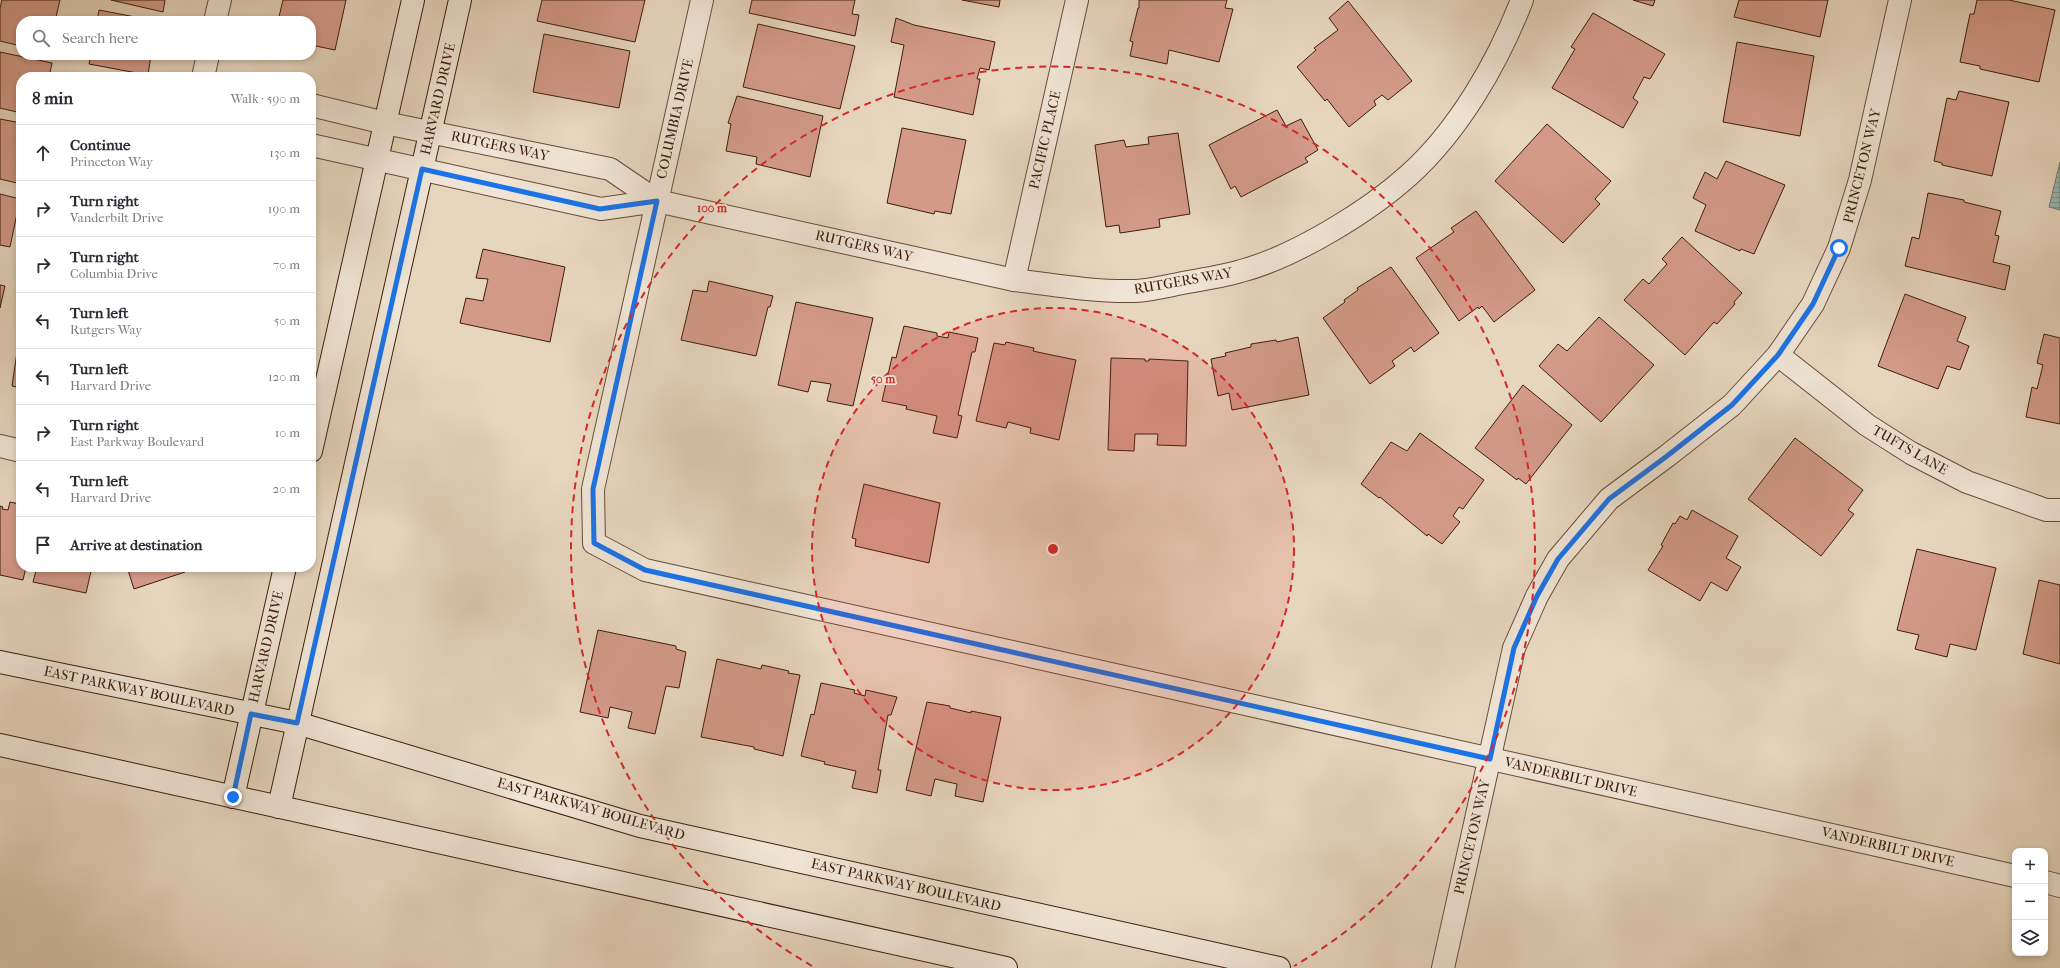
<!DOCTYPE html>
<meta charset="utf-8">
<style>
:root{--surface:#fff;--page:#f7f7f7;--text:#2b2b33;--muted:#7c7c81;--line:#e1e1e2}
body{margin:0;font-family:"IM FELL French Canon",serif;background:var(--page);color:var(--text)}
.controls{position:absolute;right:12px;bottom:12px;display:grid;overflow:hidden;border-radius:8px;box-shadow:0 2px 6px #0003}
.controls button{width:36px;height:36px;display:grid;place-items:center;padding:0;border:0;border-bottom:1px solid var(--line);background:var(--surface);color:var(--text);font:20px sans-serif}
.stop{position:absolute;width:12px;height:12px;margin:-9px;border:3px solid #1a73e8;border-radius:50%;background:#fff}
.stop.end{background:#1a73e8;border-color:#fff;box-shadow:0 1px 4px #0008}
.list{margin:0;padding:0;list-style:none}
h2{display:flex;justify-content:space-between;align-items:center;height:52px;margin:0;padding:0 16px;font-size:17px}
h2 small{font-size:13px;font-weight:400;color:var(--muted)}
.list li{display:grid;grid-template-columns:26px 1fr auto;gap:12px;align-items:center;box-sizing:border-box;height:56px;padding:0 16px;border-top:1px solid var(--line)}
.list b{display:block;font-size:15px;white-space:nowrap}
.list p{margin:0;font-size:13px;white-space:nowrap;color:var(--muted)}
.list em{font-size:13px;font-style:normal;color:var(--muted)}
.icon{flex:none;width:22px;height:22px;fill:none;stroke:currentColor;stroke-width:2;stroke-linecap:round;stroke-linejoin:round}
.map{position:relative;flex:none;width:2060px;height:968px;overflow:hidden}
.search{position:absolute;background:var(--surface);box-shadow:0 2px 6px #0003;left:16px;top:16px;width:300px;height:44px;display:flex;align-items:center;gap:10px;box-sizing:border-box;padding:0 14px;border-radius:16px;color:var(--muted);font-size:15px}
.panel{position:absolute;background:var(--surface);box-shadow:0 2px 6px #0003;left:16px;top:72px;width:300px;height:500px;border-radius:16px}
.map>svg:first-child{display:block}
.water{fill:url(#water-rules);stroke:#737b70}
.building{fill:#d39a88;stroke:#3e1e0b}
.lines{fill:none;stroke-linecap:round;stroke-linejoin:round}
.street-casing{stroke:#684c38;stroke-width:24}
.secondary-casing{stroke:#3e1e0b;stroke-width:24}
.street{stroke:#efe4d5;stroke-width:22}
.secondary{stroke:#efe4d5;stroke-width:22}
.route{stroke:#1a73e8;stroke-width:5}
.ring{fill:none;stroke:#d62828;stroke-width:2;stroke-dasharray:7 5}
.labels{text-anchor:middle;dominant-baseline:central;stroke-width:3.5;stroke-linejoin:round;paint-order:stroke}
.street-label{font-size:14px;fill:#3e1e0b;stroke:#efe4d5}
.centre{fill:#d62828;stroke:#efe4d5;stroke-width:2}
.ring-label{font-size:12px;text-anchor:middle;font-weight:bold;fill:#d62828;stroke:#efe4d5;stroke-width:3.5;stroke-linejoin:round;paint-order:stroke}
</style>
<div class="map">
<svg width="2060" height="968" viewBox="0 0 2060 968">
<defs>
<pattern id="water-rules" width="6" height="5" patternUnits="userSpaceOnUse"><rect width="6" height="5" fill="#97b9b4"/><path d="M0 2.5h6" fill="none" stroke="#7d9691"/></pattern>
</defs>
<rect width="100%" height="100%" fill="#e7d6be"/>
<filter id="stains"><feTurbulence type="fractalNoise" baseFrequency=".005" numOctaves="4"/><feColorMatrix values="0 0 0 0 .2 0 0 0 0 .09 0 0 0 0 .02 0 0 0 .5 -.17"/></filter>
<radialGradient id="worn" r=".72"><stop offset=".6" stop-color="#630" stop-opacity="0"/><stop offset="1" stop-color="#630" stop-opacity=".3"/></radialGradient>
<!-- water -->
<path class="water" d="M2060 162V210L2049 207Z"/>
<!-- building -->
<g class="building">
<path d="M2 0H60L55 21H21V46L0 41V8Z"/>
<path d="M111 0H165L163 12Z"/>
<path d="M283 0H346L335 50 311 45V21H278Z"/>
<path d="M542 0H645L635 42 537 21Z"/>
<path d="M752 0H855L852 14 859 15 855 36 749 13Z"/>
<path d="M962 0H1000L999 7Z"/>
<path d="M1139 0H1227L1225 8 1233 9 1219 62 1169 50 1167 64 1130 56 1133 42 1130 41 1138 8H1139Z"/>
<path d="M1633 0H1655L1653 6Z"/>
<path d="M1739 0H1828L1820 37 1734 17Z"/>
<path d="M1977 0H2009L2055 10 2039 82 1980 69V66L1960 62 1970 14H1974Z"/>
<path d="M1348 1 1412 81 1388 100 1382 95 1374 101 1376 105 1349 127 1327 99 1325 101 1297 67 1316 50 1314 48 1338 30 1329 18Z"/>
<path d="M99 10 156 21H97Z"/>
<path d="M1593 13 1665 54 1650 79 1644 77 1633 98 1638 102 1623 128 1552 88 1575 49 1571 47Z"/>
<path d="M896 18 914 25 995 42 989 70 980 68 977 79H980L973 115 894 97 904 45 891 42Z"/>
<path d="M758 24 855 46 840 109 743 87Z"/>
<path d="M544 34 630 51 619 108 533 92Z"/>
<path d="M1737 42 1814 56 1800 136 1723 122Z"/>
<path d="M0 52 52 63 49 77H21V113L0 108Z"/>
<path d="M91 55H151L148 75 89 64Z"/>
<path d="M1959 91 2009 102 1992 176 1942 165V163L1934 161 1947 98 1956 100Z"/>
<path d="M737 96 823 116 810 177 756 164 757 157 726 151 731 124 728 123Z"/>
<path d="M1277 110 1286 126 1301 119 1318 150 1305 158 1308 162 1241 197 1235 186 1231 189 1209 145Z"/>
<path d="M0 119 21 123V184L0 179Z"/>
<path d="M1547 124 1611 181 1595 199 1600 204 1563 243 1495 181Z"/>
<path d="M902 128 966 140 951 214 935 211 934 214 887 203Z"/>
<path d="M1178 133 1190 214 1159 219 1160 227 1120 233 1119 225 1106 227 1095 145 1124 140 1126 147 1149 144 1148 137Z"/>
<path d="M1726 161 1785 185 1754 254 1741 249 1740 251 1695 231 1706 205 1693 198 1705 172 1717 179Z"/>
<path d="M1928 193 1964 200V202L2001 211 1995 235 1999 236 1993 262 2010 266 2005 290 1905 266 1912 237 1919 239Z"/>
<path d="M0 194 20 199 10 247 0 245Z"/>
<path d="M1476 211 1535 290 1494 322 1482 306 1479 309 1478 307 1459 321 1416 258 1454 232 1451 228Z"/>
<path d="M1682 237 1742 293 1734 302 1735 304 1717 324 1714 322 1685 355 1624 300 1643 279 1649 284 1667 264 1662 259Z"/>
<path d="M483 249 565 267 550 342 460 323 466 298 483 301 488 279 476 278Z"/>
<path d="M1391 267 1439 333 1414 352 1411 347 1392 361 1395 366 1370 384 1323 318 1345 302 1344 300 1358 290 1357 288Z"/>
<path d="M709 281 773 296 770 307H768L756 356 681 340 693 290 707 292Z"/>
<path d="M0 285 5 286 0 308Z"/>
<path d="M1905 294 1966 317 1957 341 1969 346 1960 370 1947 366 1938 389 1878 366Z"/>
<path d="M796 302 873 318 853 406 827 401 831 384 811 381 808 392 778 385Z"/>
<path d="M1599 317 1654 365 1601 422 1539 366 1558 344 1567 351Z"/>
<path d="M904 326 937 333V336L948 338 949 332 978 338 975 352H972L958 415 962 416 957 438 933 433 937 416 906 409 907 406 882 401 892 357 896 358Z"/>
<path d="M2044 334 2060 338V424L2026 417 2032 387 2037 389 2043 365 2037 363Z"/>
<path d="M1298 337 1309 395 1232 410 1229 393 1218 396 1211 359 1226 356 1225 353 1251 347V344L1276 340 1277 342Z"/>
<path d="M1006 342 1034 348 1033 351 1042 353 1076 360 1059 440 1030 433 1031 428 1008 422 1006 428 976 421 994 343 1005 345Z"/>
<path d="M21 345V388L12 386 17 352H19Z"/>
<path d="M1111 358 1145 359V361H1149V359L1188 361 1186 446 1157 445 1158 434H1135L1134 451 1108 450Z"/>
<path d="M1523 385 1572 425 1526 484 1518 478 1517 480 1475 448Z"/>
<path d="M1420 433 1484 480 1463 509 1459 507 1453 516 1460 522 1442 544 1428 534 1427 536 1380 497 1379 498 1361 484 1391 442 1407 451Z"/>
<path d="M1795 438 1863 490 1848 510 1854 514 1821 556 1748 499Z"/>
<path d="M864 484 940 503 929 563 855 546 856 539 852 538Z"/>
<path d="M20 500 21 567H26L23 580 0 575V506L3 507 2 509 8 510 10 502 19 504Z"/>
<path d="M1692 510 1738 536 1726 558 1741 567 1727 591 1711 582 1700 601 1648 570 1663 546 1661 545 1673 523 1675 524 1680 516 1687 520Z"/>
<path d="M1917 549 1996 568 1976 650 1950 644 1947 657 1915 649 1919 635 1897 630Z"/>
<path d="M37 567H92L86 593 33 582Z"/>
<path d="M127 567H183L185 572 134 589Z"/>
<path d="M2039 580 2060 585V664L2023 654Z"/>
<path d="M598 630 676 646V649L686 652 679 688 666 686 655 734 628 728 632 712 610 707 608 718 580 712Z"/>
<path d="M717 659 761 669 762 665 789 671 788 673 800 675 783 756 754 749V747L701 737Z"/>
<path d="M821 683 855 690 854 693 865 696 866 690 897 697 891 715H888L878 770H881L877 793 852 788 856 771 824 764 825 762 801 756 811 714 814 715Z"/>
<path d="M927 702 950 706V708L971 713V711L1001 717 983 802 955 796 957 784 935 779 931 796 906 790Z"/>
</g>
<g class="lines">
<!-- street casing -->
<g class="street-casing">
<g id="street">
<path d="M702 0 593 489 594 543 645 570 2015 876"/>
<path d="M215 21 220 0"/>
<path d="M203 77 208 55"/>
<path d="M311 105 385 123 610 169 657 201"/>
<path d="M311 145 601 209 657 201 1014 280C1053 285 1095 292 1135 291 1152 290 1171 285 1188 282 1206 279 1224 276 1241 271 1294 257 1368 212 1409 175 1459 130 1498 62 1522 0"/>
<path d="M1014 280 1077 0"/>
<path d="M1778 355 1867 425 1911 453 1967 482 2046 510H2060"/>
<path d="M0 446 21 451"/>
<path d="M2045 882 2060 886"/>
<path d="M1443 968 1514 648 1537 596 1558 559 1609 499 1667 456 1732 405 1778 355 1813 304 1839 248 1860 180 1900 0"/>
</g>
</g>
<!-- secondary casing -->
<g class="secondary-casing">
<g id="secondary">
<path d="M311 451 413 0"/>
<path d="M0 662 297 723 640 826 1279 968"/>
<path d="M0 745 1006 968"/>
<path d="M233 797 285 567"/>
<path d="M279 807 460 0"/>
</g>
</g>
<!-- street -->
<use href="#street" class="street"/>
<!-- secondary -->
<use href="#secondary" class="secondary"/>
</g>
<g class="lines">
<!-- route -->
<path class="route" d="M233 797 251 714 297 723 422 169 600 209 657 201 593 489 594 543 645 570 1490 759 1514 648 1537 596 1558 559 1609 499 1667 456 1732 405 1778 355 1813 304 1839 248"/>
</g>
<!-- distance rings -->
<circle cx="1053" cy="549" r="241" fill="#d62828" fill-opacity=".12"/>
<g class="ring">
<circle cx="1053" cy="549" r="241"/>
<path d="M812 966A482 482 0 1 1 1294 966"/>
</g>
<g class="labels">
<!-- street labels -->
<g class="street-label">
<text transform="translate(438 99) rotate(-77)">HARVARD DRIVE</text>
<text transform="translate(675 119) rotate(-77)">COLUMBIA DRIVE</text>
<text transform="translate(1045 140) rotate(-77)">PACIFIC PLACE</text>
<text transform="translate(500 146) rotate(12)">RUTGERS WAY</text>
<text transform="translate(1862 166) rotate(-76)">PRINCETON WAY</text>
<text transform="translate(864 246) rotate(13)">RUTGERS WAY</text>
<text transform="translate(1183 281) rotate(-10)">RUTGERS WAY</text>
<text transform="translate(1910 450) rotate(30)">TUFTS LANE</text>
<text transform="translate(266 647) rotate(-77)">HARVARD DRIVE</text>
<text transform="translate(139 691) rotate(12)">EAST PARKWAY BOULEVARD</text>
<text transform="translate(1571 777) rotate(13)">VANDERBILT DRIVE</text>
<text transform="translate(591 809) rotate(16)">EAST PARKWAY BOULEVARD</text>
<text transform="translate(1472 837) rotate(-77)">PRINCETON WAY</text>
<text transform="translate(1888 847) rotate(13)">VANDERBILT DRIVE</text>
<text transform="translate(906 885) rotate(13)">EAST PARKWAY BOULEVARD</text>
</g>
</g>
<circle cx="1053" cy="549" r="6" class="centre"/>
<g class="ring-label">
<text x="712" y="212">100 m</text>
<text x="883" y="383">50 m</text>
</g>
<rect width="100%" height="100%" filter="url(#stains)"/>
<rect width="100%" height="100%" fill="url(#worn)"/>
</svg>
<div class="controls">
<button>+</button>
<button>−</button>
<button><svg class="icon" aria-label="layers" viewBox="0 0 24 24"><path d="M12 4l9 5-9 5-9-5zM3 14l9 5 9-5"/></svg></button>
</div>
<div class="stop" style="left:1839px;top:248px"></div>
<div class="stop end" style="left:233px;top:797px"></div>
<div class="search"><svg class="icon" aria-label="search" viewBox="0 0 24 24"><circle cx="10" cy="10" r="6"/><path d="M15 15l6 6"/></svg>Search here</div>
<section class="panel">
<h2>8 min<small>Walk · 590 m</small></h2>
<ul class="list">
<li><svg class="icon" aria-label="ahead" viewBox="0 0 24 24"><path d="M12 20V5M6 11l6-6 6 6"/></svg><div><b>Continue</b><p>Princeton Way</p></div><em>130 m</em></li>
<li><svg class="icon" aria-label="right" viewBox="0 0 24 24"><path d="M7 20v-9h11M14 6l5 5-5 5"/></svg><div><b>Turn right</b><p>Vanderbilt Drive</p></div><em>190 m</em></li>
<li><svg class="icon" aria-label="right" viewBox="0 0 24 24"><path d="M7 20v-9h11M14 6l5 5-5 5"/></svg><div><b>Turn right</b><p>Columbia Drive</p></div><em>70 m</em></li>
<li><svg class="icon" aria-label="left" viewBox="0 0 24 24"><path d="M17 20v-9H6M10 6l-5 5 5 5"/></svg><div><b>Turn left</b><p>Rutgers Way</p></div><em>50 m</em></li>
<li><svg class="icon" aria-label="left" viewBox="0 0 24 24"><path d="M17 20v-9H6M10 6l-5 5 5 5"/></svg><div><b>Turn left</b><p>Harvard Drive</p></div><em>120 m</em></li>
<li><svg class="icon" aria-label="right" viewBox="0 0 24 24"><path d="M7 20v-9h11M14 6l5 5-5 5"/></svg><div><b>Turn right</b><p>East Parkway Boulevard</p></div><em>10 m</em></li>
<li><svg class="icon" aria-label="left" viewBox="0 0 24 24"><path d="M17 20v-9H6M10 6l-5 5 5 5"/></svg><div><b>Turn left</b><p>Harvard Drive</p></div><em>20 m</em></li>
<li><svg class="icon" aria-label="arrive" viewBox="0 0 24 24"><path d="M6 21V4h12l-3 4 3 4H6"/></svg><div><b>Arrive at destination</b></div></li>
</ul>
</section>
</div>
